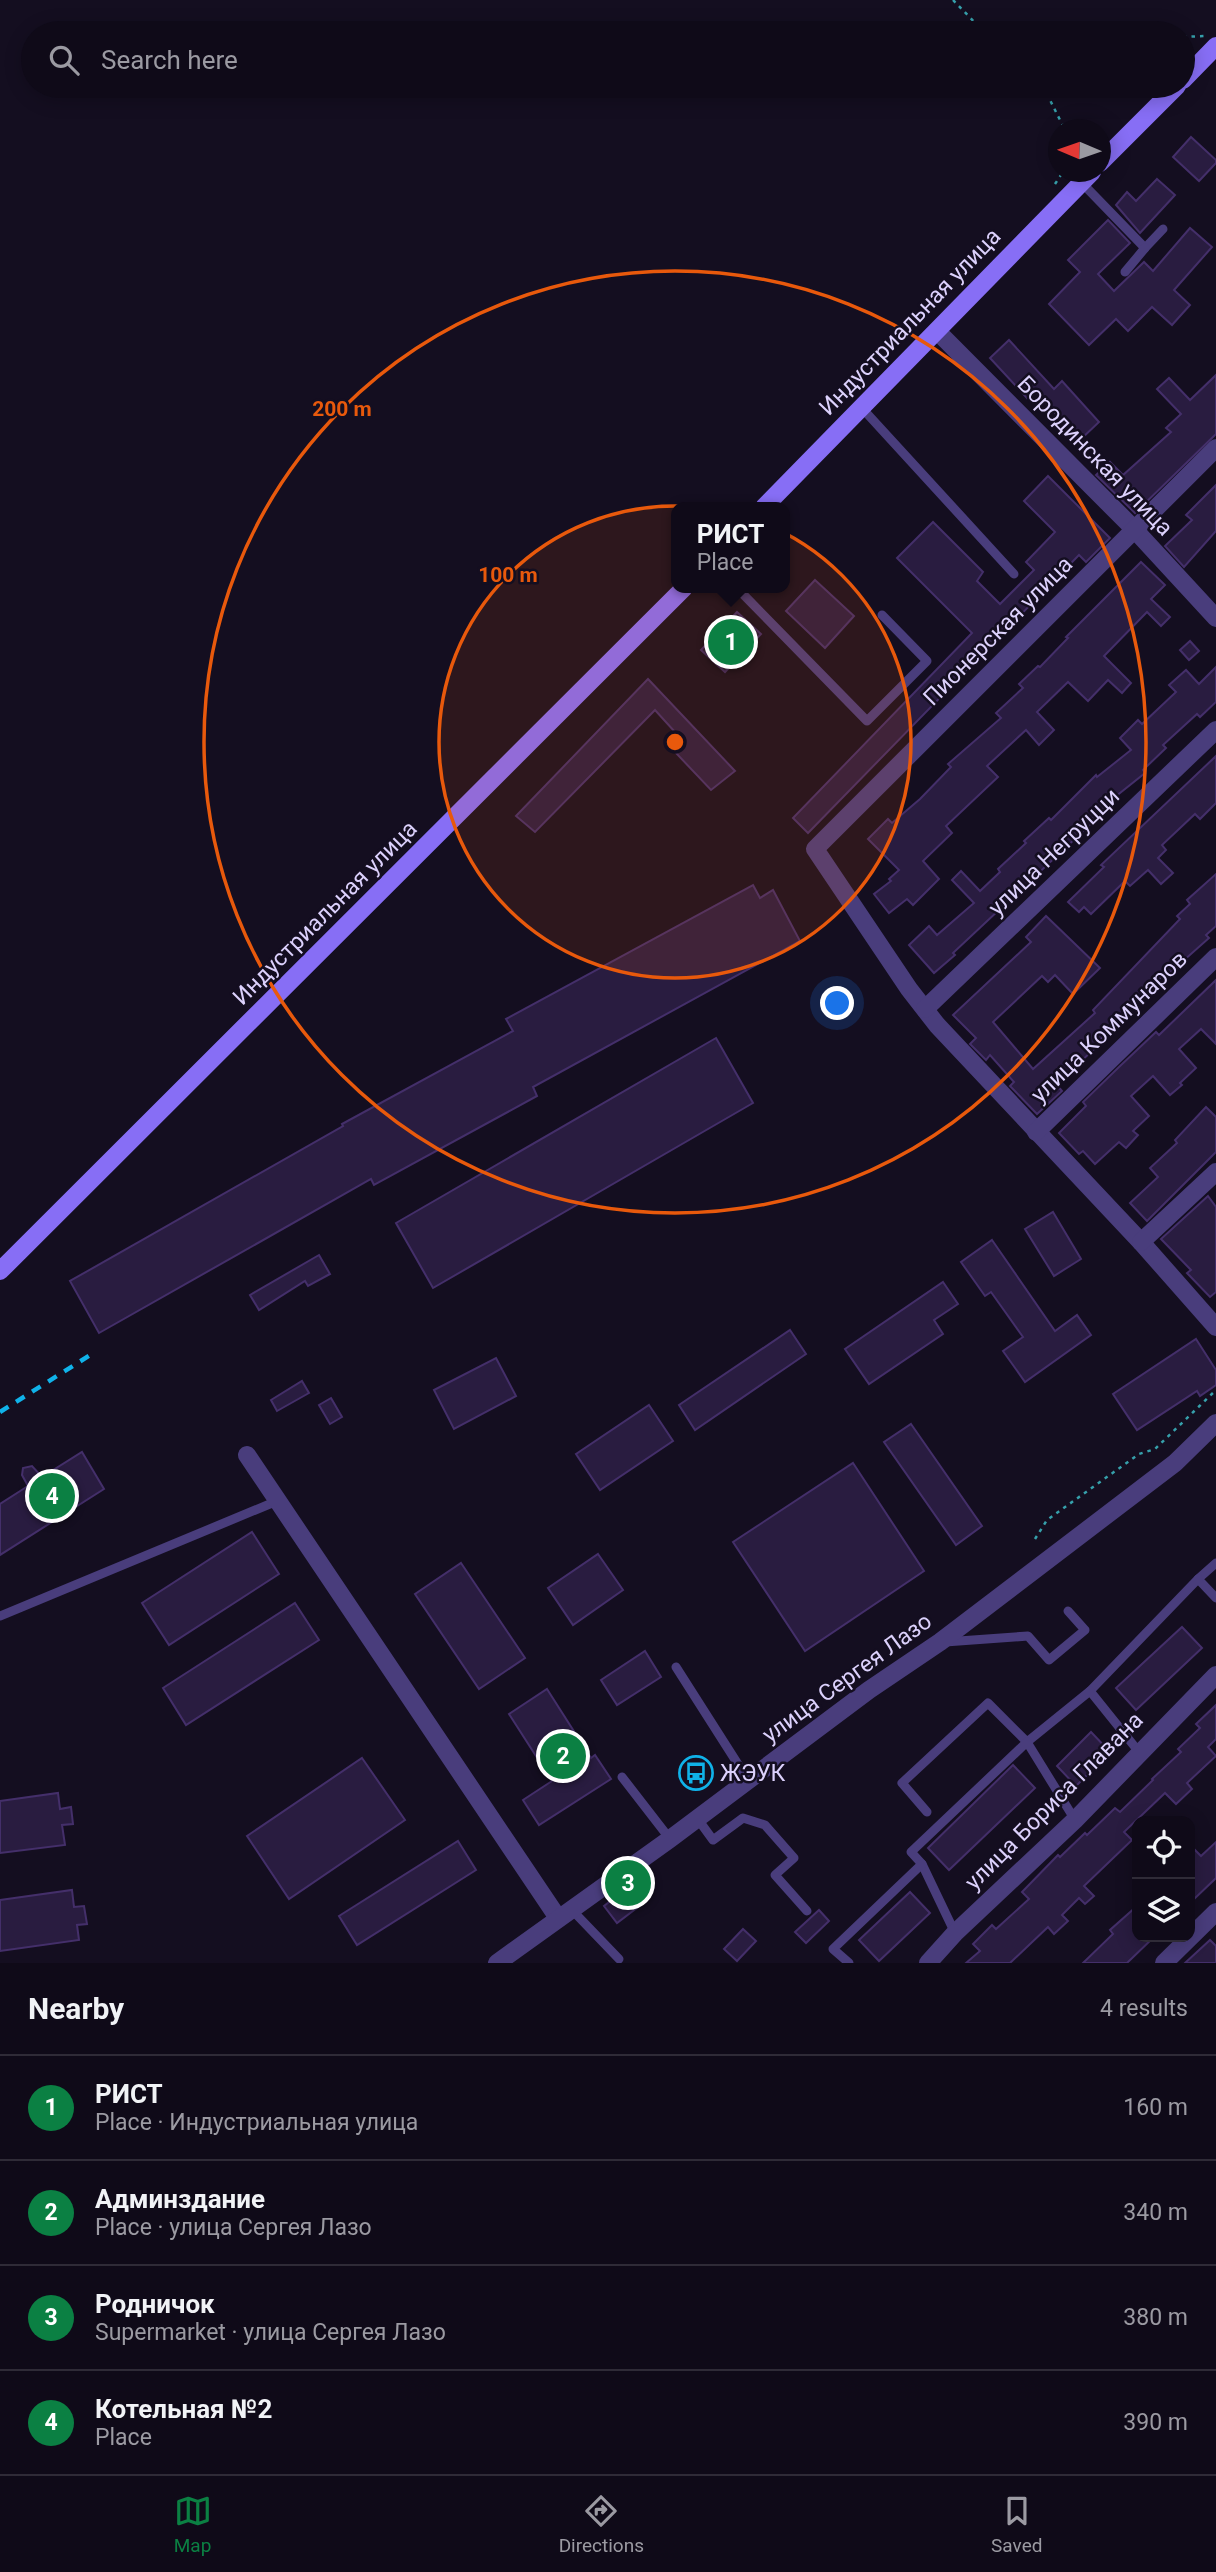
<!DOCTYPE html>
<meta charset="utf-8">
<style>
:root{--surface:#0f0a18;--page:#181321;--text:#f1f3f6;--muted:#9b9aa2;--line:#2f2b37;--accent:#0b8043}
body{margin:0;font-family:Roboto,sans-serif;background:var(--page);color:var(--text)}
.controls{position:absolute;right:21px;bottom:21px;display:grid;overflow:hidden;border-radius:14px;box-shadow:0 4px 18px #0003}
.controls button{width:63px;height:63px;display:grid;place-items:center;padding:0;border:0;border-bottom:2px solid var(--line);background:var(--surface);color:var(--text);font:35px sans-serif}
.compass{position:absolute;left:1048px;top:119px;width:63px;height:63px;border-radius:50%;background:var(--surface);box-shadow:0 4px 18px #0003;rotate:272deg}
.you{position:absolute;left:838px;top:1004px;width:24px;height:24px;margin:-18px;border:5px solid #fff;border-radius:50%;background:#1a73e8;box-shadow:0 0 0 10px #1a73e833}
.badge{display:grid;place-items:center;width:46px;height:46px;border-radius:50%;background:var(--accent);color:#fff;font-size:23px;font-weight:700}
.pin{position:absolute;translate:-50% -50%;border:4px solid #fff;box-shadow:0 2px 7px #0006}
.popup{position:absolute;left:671px;top:502px;width:119px;height:91px;box-sizing:border-box;display:grid;place-content:center;border-radius:14px;background:var(--surface);filter:drop-shadow(0 2px 5px #0005);font-size:23px;white-space:nowrap;color:var(--muted)}
.popup b{font-size:26px;color:var(--text)}
.popup::after{content:'';position:absolute;left:50%;top:100%;margin-left:-14px;border:14px solid transparent;border-top-color:var(--surface)}
.list{margin:0;padding:0;list-style:none}
h2{display:flex;justify-content:space-between;align-items:center;height:91px;margin:0;padding:0 28px;font-size:30px}
h2 small{font-size:23px;font-weight:400;color:var(--muted)}
.list li{display:grid;grid-template-columns:46px 1fr auto;gap:21px;align-items:center;box-sizing:border-box;height:105px;padding:0 28px;border-top:2px solid var(--line)}
.list b{display:block;font-size:26px;white-space:nowrap}
.list p{margin:0;font-size:23px;white-space:nowrap;color:var(--muted)}
.list em{font-size:23px;font-style:normal;color:var(--muted)}
.icon{flex:none;width:38px;height:38px;fill:none;stroke:currentColor;stroke-width:2;stroke-linecap:round;stroke-linejoin:round}
.map{position:relative;flex:none;width:1216px;height:1963px;overflow:hidden}
.search{position:absolute;background:var(--surface);box-shadow:0 4px 18px #0003;left:21px;right:21px;top:21px;height:77px;display:flex;align-items:center;gap:18px;box-sizing:border-box;padding:0 24px;border-radius:38px;color:var(--muted);font-size:26px}
.sheet{height:511px;background:var(--surface)}
nav{display:flex;justify-content:space-around;align-items:center;box-sizing:border-box;height:98px;border-top:2px solid var(--line);background:var(--surface);font-size:19px;color:var(--muted)}
nav a{display:grid;justify-items:center;gap:4px}
nav .on{color:var(--accent)}
.map>svg:first-child{display:block}
.building{fill:#291c40;stroke:#442f6a;stroke-width:2}
.lines{fill:none;stroke-linecap:round;stroke-linejoin:round}
.path{stroke:#36a0ab;stroke-width:2.5;stroke-dasharray:3.5 5;stroke-linecap:butt}
.lane{stroke:#493d7c;stroke-width:9}
.street{stroke:#493d7c;stroke-width:18}
.secondary{stroke:#876ef5;stroke-width:18}
.rail{stroke:#10b2e9;stroke-width:4.5;stroke-dasharray:10 9;stroke-linecap:butt}
.ring{fill:none;stroke:#e8590c;stroke-width:3.5}
.labels{text-anchor:middle;dominant-baseline:central;stroke-width:5;stroke-linejoin:round;paint-order:stroke}
.street-label{font-size:23px;fill:#dcd1fc;stroke:#140e20}
.poi-label{font-size:23px;fill:#dcd1fc;stroke:#140e20;text-anchor:start}
.centre{fill:#e8590c;stroke:#140e20;stroke-width:3.5}
.ring-label{font-size:21px;text-anchor:middle;font-weight:bold;fill:#e8590c;stroke:#140e20;stroke-width:5;stroke-linejoin:round;paint-order:stroke}
</style>
<div class="map">
<svg width="1216" height="1963" viewBox="0 0 1216 1963">
<rect width="100%" height="100%" fill="#140e20"/>
<!-- building -->
<g class="building">
<path d="M1191 137 1216 160V163L1199 181 1173 157Z"/>
<path d="M1157 179 1175 195 1140 233 1116 205 1127 192 1136 201Z"/>
<path d="M1108 220 1130 243 1098 274 1114 291 1144 262 1153 271 1190 228 1212 247 1174 290 1190 305 1172 325 1152 307 1128 331 1116 319 1089 345 1049 304 1080 272 1068 260Z"/>
<path d="M1009 340 1054 389 1062 381 1099 422 1080 440 1035 391 1027 398 990 358Z"/>
<path d="M1216 375V434L1135 513 1096 475 1110 462 1123 475 1171 432 1166 428 1181 414 1157 389 1169 378 1190 400Z"/>
<path d="M1048 476 1110 538 1086 562 1079 555 808 833 793 818 972 633 897 558 933 522 983 572 977 581 1000 604 1034 570 1026 562 1055 532 1024 501Z"/>
<path d="M1216 485V531L1184 567 1165 546 1192 520 1186 515Z"/>
<path d="M1141 562 1165 585 1151 599 1170 617 1161 626 1147 612 1104 656 1131 683 1122 693 1108 680 1088 701 1068 682 1037 712 1054 730 1039 745 1026 730 987 766 998 777 946 826 952 833 923 861 939 879 913 905 907 899 889 913 874 894 891 881 889 879 899 870 868 839 888 819 892 823 920 799 951 767 948 764 1001 718 996 713 1023 688 1019 684 1038 666 1040 667 1068 638 1066 637Z"/>
<path d="M815 580 854 616 825 648 786 611Z"/>
<path d="M737 612 761 634 725 672 701 650Z"/>
<path d="M1190 641 1199 651 1189 660 1180 650Z"/>
<path d="M1216 667V702L1200 717 1197 714 1163 745 1166 748 1143 770 1145 773 1115 797 1092 819 1094 821 953 953 955 955 934 973 909 945 929 926 937 935 974 903 952 880 961 871 980 891 1000 872 998 869 1026 843 1024 841 1049 818 1051 820 1096 775 1097 777 1131 750 1120 738 1138 720 1142 724 1176 692 1169 685 1186 670 1199 684Z"/>
<path d="M648 679 735 771 711 790 676 753 685 743 655 710 535 832 516 816Z"/>
<path d="M1216 756V803L1200 819 1195 814 1162 845 1166 850 1158 858 1173 873 1161 884 1148 870 1130 886 1125 881 1091 914 1084 907 1079 912 1068 902 1104 867 1101 865Z"/>
<path d="M1216 874V926L1206 935 1209 938 1164 978 1162 976 1101 1039 1103 1041 1056 1084 1062 1091 1037 1114 1010 1086 1014 1082 990 1055 986 1060 970 1044 976 1038 953 1015 1031 942 1026 937 1046 916 1100 968 1073 994 1055 975 1048 982 1042 976 993 1022 1033 1069 1095 1013 1093 1010 1180 919 1177 916 1190 904 1187 900Z"/>
<path d="M753 885 760 898 773 890 800 941 533 1087 537 1096 374 1185 371 1179 99 1333 70 1281 343 1126 342 1124 513 1031 506 1019Z"/>
<path d="M1216 980V1044L1201 1029 1179 1049 1196 1068 1180 1083 1182 1085 1170 1095 1153 1076 1131 1096 1149 1116 1133 1131 1138 1135 1126 1148 1119 1142 1095 1164 1083 1151 1079 1154 1059 1133 1086 1106 1083 1102 1119 1067 1156 1032 1159 1035Z"/>
<path d="M716 1038 753 1103 433 1288 396 1223Z"/>
<path d="M1206 1107 1216 1117V1152L1147 1221 1130 1203 1158 1177 1150 1168 1177 1143 1175 1140Z"/>
<path d="M1208 1196 1216 1207V1292L1210 1297 1187 1273 1191 1270 1161 1239Z"/>
<path d="M1053 1212 1081 1259 1054 1276 1025 1229Z"/>
<path d="M992 1240 1055 1331 1077 1315 1091 1335 1025 1382 1003 1351 1023 1337 991 1292 985 1296 961 1262Z"/>
<path d="M319 1255 330 1274 308 1286 305 1281 259 1310 250 1295Z"/>
<path d="M943 1282 958 1304 934 1320 943 1334 869 1384 845 1349Z"/>
<path d="M790 1330 806 1354 695 1430 679 1405Z"/>
<path d="M1196 1339 1216 1370V1385L1200 1396 1197 1391 1137 1430 1113 1394Z"/>
<path d="M496 1358 516 1396 454 1429 434 1390Z"/>
<path d="M302 1381 309 1393 277 1411 271 1400Z"/>
<path d="M331 1398 342 1417 330 1424 319 1405Z"/>
<path d="M649 1405 673 1441 600 1490 576 1454Z"/>
<path d="M911 1424 982 1526 956 1545 884 1442Z"/>
<path d="M82 1452 104 1489 0 1555V1504L28 1486 22 1475 23 1468 32 1466 42 1477Z"/>
<path d="M853 1463 924 1571 805 1651 733 1542Z"/>
<path d="M252 1532 279 1574 169 1645 142 1603Z"/>
<path d="M598 1554 623 1590 573 1625 548 1588Z"/>
<path d="M461 1563 525 1658 479 1689 415 1594Z"/>
<path d="M295 1603 319 1640 186 1725 163 1688Z"/>
<path d="M1182 1627 1202 1648 1136 1710 1116 1688Z"/>
<path d="M645 1651 661 1677 617 1705 601 1680Z"/>
<path d="M547 1689 591 1758 595 1755 611 1779 539 1825 523 1800 552 1781 509 1714Z"/>
<path d="M1216 1705V1739L1208 1747 1216 1756 1187 1783 1192 1789 1176 1804 1165 1793 1124 1832 1132 1840 1084 1886 1094 1896 1085 1904 1079 1898 1062 1915 1068 1921 1054 1934 1048 1927 1010 1963H966L980 1951 973 1944 992 1925 996 1929 1029 1899 1022 1892 1058 1855 1060 1857 1085 1833 1087 1835 1115 1808 1120 1812 1153 1780 1152 1779 1181 1752 1178 1749 1200 1728 1196 1724Z"/>
<path d="M1091 1732 1110 1752 1076 1786 1057 1766Z"/>
<path d="M362 1758 405 1820 289 1899 247 1836Z"/>
<path d="M1013 1765 1035 1788 949 1870 928 1848Z"/>
<path d="M58 1793 60 1809 71 1807 73 1824 62 1825 65 1845 0 1853V1801Z"/>
<path d="M458 1841 476 1870 357 1945 339 1916Z"/>
<path d="M1216 1842V1878L1190 1903V1845L1201 1856Z"/>
<path d="M72 1890 74 1907 84 1906 87 1924 77 1925 79 1940 0 1951V1900Z"/>
<path d="M625 1890 638 1907 617 1923 604 1906Z"/>
<path d="M910 1892 930 1913 879 1961 859 1940Z"/>
<path d="M1137 1906V1937H1154L1127 1963H1083L1113 1934 1110 1930Z"/>
<path d="M819 1910 829 1921 806 1943 795 1932Z"/>
<path d="M743 1929 756 1941 737 1961 724 1949Z"/>
<path d="M1210 1940 1216 1946V1963H1185Z"/>
</g>
<g class="lines">
<!-- path -->
<g class="path">
<path d="M953 0 985 33"/>
<path d="M1183 37 1204 36"/>
<path d="M1043 86 1065 130"/>
<path d="M1057 86H1065"/>
<path d="M1055 184 1063 172"/>
<path d="M1035 1539 1047 1520 1139 1454 1155 1449 1216 1390"/>
</g>
<!-- lane -->
<g class="lane">
<path d="M1081 182 1145 248 1163 229"/>
<path d="M1125 272 1145 248"/>
<path d="M861 407 1014 574"/>
<path d="M737 588 867 721 927 661 882 615"/>
<path d="M1216 1563 1198 1579 1216 1598"/>
<path d="M0 1616 277 1501"/>
<path d="M945 1642 1028 1636 1049 1660 1085 1630 1068 1611"/>
<path d="M676 1667 748 1780"/>
<path d="M1090 1691 1198 1579"/>
<path d="M622 1777 670 1839"/>
<path d="M927 1812 902 1783 988 1703 1027 1742 1090 1691 1139 1752"/>
<path d="M697 1818 713 1840 743 1818 765 1825 794 1858 775 1875 807 1911"/>
<path d="M572 1910 619 1959"/>
<path d="M955 1933 922 1864 911 1852 1027 1742 1075 1820"/>
<path d="M849 1963 833 1949 922 1864"/>
</g>
<!-- street -->
<g class="street">
<path d="M937 331 1134 529 1216 618"/>
<path d="M1216 448 815 849 909 989 937 1025 1141 1242 1216 1327"/>
<path d="M925 1009 1216 730"/>
<path d="M1036 1132 1216 957"/>
<path d="M1141 1242 1216 1172"/>
<path d="M247 1455 558 1918"/>
<path d="M497 1963 670 1839 869 1690 940 1642 1175 1463 1216 1423"/>
<path d="M928 1963 955 1933 1075 1820 1216 1675"/>
<path d="M1164 1963 1216 1912"/>
</g>
<!-- secondary -->
<g class="secondary">
<path d="M1183 80 1216 46"/>
<path d="M1100 163 1177 86"/>
<path d="M764 507 1092 172"/>
<path d="M0 1271 684 588"/>
</g>
<!-- rail -->
<path class="rail" d="M0 1412 95 1352"/>
</g>
<!-- distance rings -->
<circle cx="675" cy="742" r="236" fill="#e8590c" fill-opacity=".12"/>
<g class="ring">
<circle cx="675" cy="742" r="236"/>
<circle cx="675" cy="742" r="471"/>
</g>
<!-- icons -->
<defs>
<g id="bus-ring" transform="scale(1.75)"><circle r="9.5" fill="#140e20" stroke="#10b2e9" stroke-width="1.5"/><path d="M-5-6H5V4H4V6H2V4H-2V6H-4V4H-5ZM-3.5-4V0h7V-4ZM-3.5 1.2v1.5H-2V1.2ZM2 1.2v1.5H3.5V1.2Z" fill="#10b2e9"/></g>
</defs>
<g fill-rule="evenodd">
<use href="#bus-ring" x="696" y="1773"/>
</g>
<g class="labels">
<!-- street labels -->
<g class="street-label">
<text transform="translate(910 322) rotate(-46)">Индустриальная улица</text>
<text transform="translate(1095 456) rotate(46)">Бородинская улица</text>
<text transform="translate(998 631) rotate(-45)">Пионерская улица</text>
<text transform="translate(1054 852) rotate(-44)">улица Негруцци</text>
<text transform="translate(325 913) rotate(-45)">Индустриальная улица</text>
<text transform="translate(1109 1027) rotate(-44)">улица Коммунаров</text>
<text transform="translate(847 1678) rotate(-36)">улица Сергея Лазо</text>
<text transform="translate(1054 1801) rotate(-45)">улица Бориса Главана</text>
</g>
<!-- poi labels -->
<g class="poi-label">
<text x="720" y="1773">ЖЭУК</text>
</g>
</g>
<circle cx="675" cy="742" r="10" class="centre"/>
<g class="ring-label">
<text x="342" y="416">200 m</text>
<text x="508" y="582">100 m</text>
</g>
</svg>
<div class="controls">
<button><svg class="icon" aria-label="locate" viewBox="0 0 24 24"><circle cx="12" cy="12" r="6"/><path d="M12 2v4M12 18v4M2 12h4M18 12h4"/></svg></button>
<button><svg class="icon" aria-label="layers" viewBox="0 0 24 24"><path d="M12 4l9 5-9 5-9-5zM3 14l9 5 9-5"/></svg></button>
</div>
<svg class="compass" viewBox="-18 -18 36 36"><path d="M0-13l5 13h-10z" fill="#e53935"/><path d="M0 13l5-13h-10z" fill="#9b9aa2"/></svg>
<div class="you"></div>
<div class="pin badge" style="left:731px;top:642px">1</div>
<div class="popup"><b>РИСТ</b>Place</div>
<div class="pin badge" style="left:563px;top:1756px">2</div>
<div class="pin badge" style="left:628px;top:1883px">3</div>
<div class="pin badge" style="left:52px;top:1496px">4</div>
<div class="search"><svg class="icon" aria-label="search" viewBox="0 0 24 24"><circle cx="10" cy="10" r="6"/><path d="M15 15l6 6"/></svg>Search here</div>
</div>
<section class="sheet">
<h2>Nearby<small>4 results</small></h2>
<ul class="list">
<li><span class="badge">1</span><div><b>РИСТ</b><p>Place · Индустриальная улица</p></div><em>160 m</em></li>
<li><span class="badge">2</span><div><b>Админздание</b><p>Place · улица Сергея Лазо</p></div><em>340 m</em></li>
<li><span class="badge">3</span><div><b>Родничок</b><p>Supermarket · улица Сергея Лазо</p></div><em>380 m</em></li>
<li><span class="badge">4</span><div><b>Котельная №2</b><p>Place</p></div><em>390 m</em></li>
</ul>
</section>
<nav>
<a class="on"><svg class="icon" aria-label="map" viewBox="0 0 24 24"><path d="M3 6l6-2 6 2 6-2v14l-6 2-6-2-6 2zM9 4v14M15 6v14"/></svg>Map</a>
<a><svg class="icon" aria-label="directions" viewBox="0 0 24 24"><path d="M12 3l9 9-9 9-9-9zM9 14v-3h6M13 9l2 2-2 2"/></svg>Directions</a>
<a><svg class="icon" aria-label="saved" viewBox="0 0 24 24"><path d="M7 4h10v16l-5-4-5 4z"/></svg>Saved</a>
</nav>
